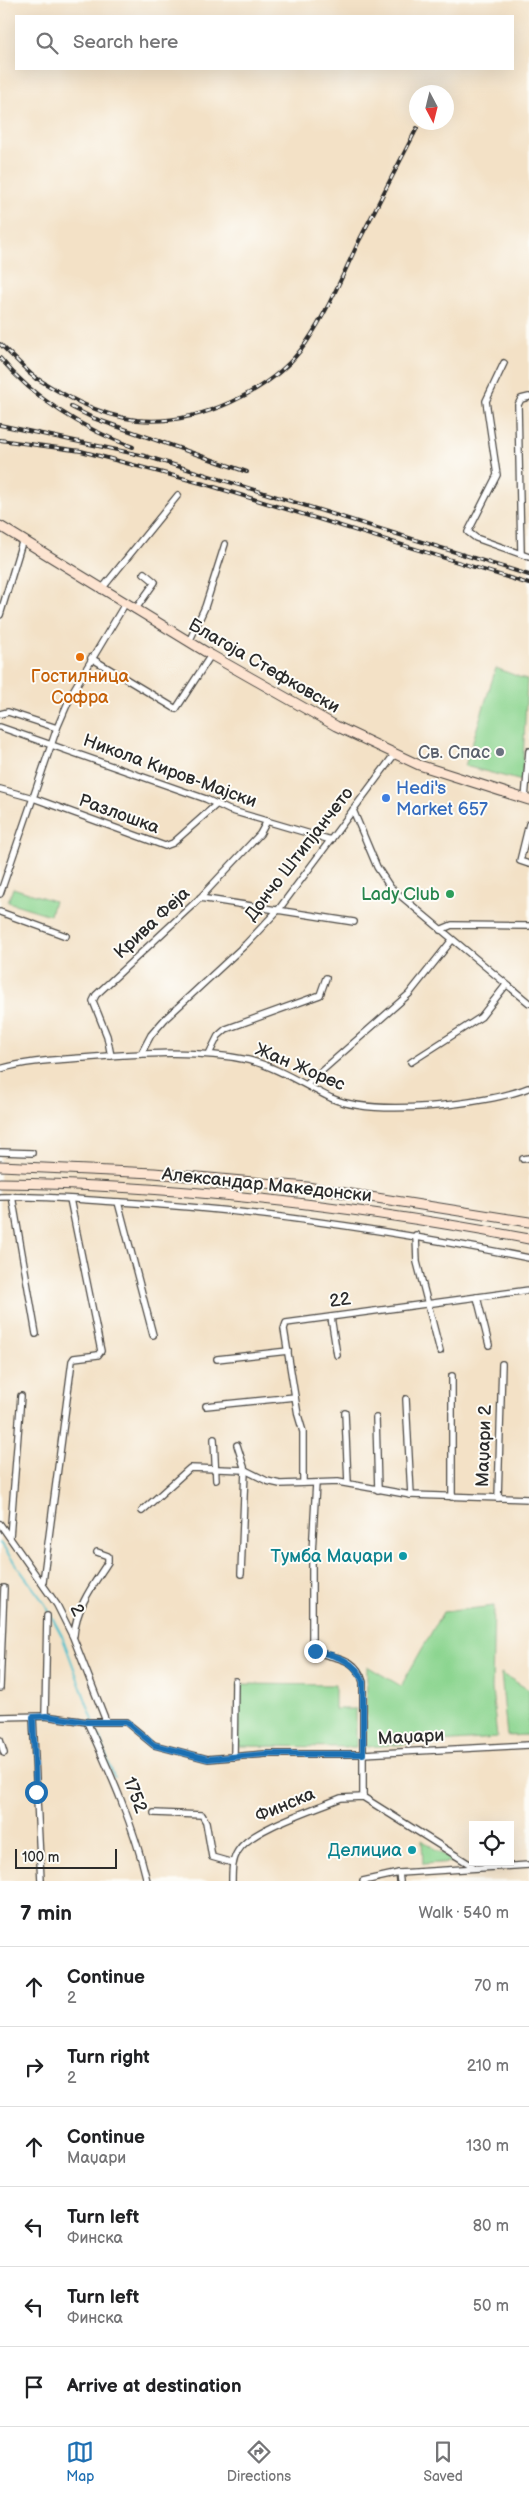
<!DOCTYPE html>
<meta charset="utf-8">
<style>
:root{--surface:#fff;--page:#f6f6f6;--text:#202124;--muted:#757577;--line:#e0e0e0;--accent:#1f6fb2}
body{margin:0;font-family:"Balsamiq Sans",sans-serif;background:var(--page);color:var(--text)}
.controls{position:absolute;right:15px;bottom:15px;display:grid;overflow:hidden;border-radius:0px;box-shadow:0 5px 20px #0002}
.controls button{width:45px;height:45px;display:grid;place-items:center;padding:0;border:0;border-bottom:1px solid var(--line);background:var(--surface);color:var(--text);font:25px sans-serif}
.compass{position:absolute;left:409px;top:85px;width:45px;height:45px;border-radius:50%;background:var(--surface);box-shadow:0 5px 20px #0002;rotate:173deg}
.scale{position:absolute;left:15px;bottom:12px;width:102px;box-sizing:border-box;padding-left:5px;border:2px solid #2b2b2b;border-top:0;font-size:14px;line-height:18px;white-space:nowrap;color:#2b2b2b;-webkit-text-stroke:4px #fdfcf7;paint-order:stroke}
.stop{position:absolute;width:15px;height:15px;margin:-11px;border:4px solid #1f6fb2;border-radius:50%;background:#fff}
.stop.end{background:#1f6fb2;border-color:#fff;box-shadow:0 1px 5px #0008}
.list{margin:0;padding:0;list-style:none}
h2{display:flex;justify-content:space-between;align-items:center;height:65px;margin:0;padding:0 20px;font-size:21px}
h2 small{font-size:16px;font-weight:400;color:var(--muted)}
.list li{display:grid;grid-template-columns:32px 1fr auto;gap:15px;align-items:center;box-sizing:border-box;height:80px;padding:0 20px;border-top:1px solid var(--line)}
.list b{display:block;font-size:19px;white-space:nowrap}
.list p{margin:0;font-size:16px;white-space:nowrap;color:var(--muted)}
.list em{font-size:16px;font-style:normal;color:var(--muted)}
.icon{flex:none;width:28px;height:28px;fill:none;stroke:currentColor;stroke-width:2;stroke-linecap:round;stroke-linejoin:round}
.map{position:relative;flex:none;width:529px;height:1881px;overflow:hidden}
.search{position:absolute;background:var(--surface);box-shadow:0 5px 20px #0002;left:15px;right:15px;top:15px;height:55px;display:flex;align-items:center;gap:12px;box-sizing:border-box;padding:0 18px;border-radius:0px;color:var(--muted);font-size:19px}
.sheet{height:545px;background:var(--surface)}
nav{display:flex;justify-content:space-around;align-items:center;box-sizing:border-box;height:70px;border-top:1px solid var(--line);background:var(--surface);font-size:14px;color:var(--muted)}
nav a{display:grid;justify-items:center;gap:2px}
nav .on{color:var(--accent)}
.map>svg:first-child{display:block}
.green{fill:#8cd590;stroke:#5c805e}
.lines{fill:none;stroke-linecap:round;stroke-linejoin:round}
.stream{stroke:#54c1cd;stroke-width:2}
.street-casing{stroke:#494642;stroke-width:8}
.secondary-casing{stroke:#494642;stroke-width:11}
.street{stroke:#fff;stroke-width:5.5}
.secondary{stroke:#fde4d1;stroke-width:9}
.rail-casing{stroke:#2b2b2b;stroke-width:4}
.rail{stroke:#fdfcf7;stroke-width:2;stroke-dasharray:5.5;stroke-linecap:butt}
.route{stroke:#1f6fb2;stroke-width:6}
.food-dot{fill:#e8710a;stroke:#fdfcf7;stroke-width:2}
.worship-dot{fill:#6b7280;stroke:#fdfcf7;stroke-width:2}
.shop-dot{fill:#3f7fe0;stroke:#fdfcf7;stroke-width:2}
.leisure-dot{fill:#2e9e5b;stroke:#fdfcf7;stroke-width:2}
.culture-dot{fill:#0f9aa8;stroke:#fdfcf7;stroke-width:2}
.labels{text-anchor:middle;dominant-baseline:central;stroke-width:4;stroke-linejoin:round;paint-order:stroke}
.street-label{font-size:18px;fill:#2b2b2b;stroke:#fdfcf7}
.food-label{font-size:18px;fill:#c56008;stroke:#fdfcf7}
.worship-label{font-size:18px;fill:#5b616d;stroke:#fdfcf7;text-anchor:end}
.shop-label{font-size:18px;fill:#366cbe;stroke:#fdfcf7;text-anchor:start}
.leisure-label{font-size:18px;fill:#27864d;stroke:#fdfcf7;text-anchor:end}
.culture-label{font-size:18px;fill:#0d838f;stroke:#fdfcf7;text-anchor:end}
</style>
<div class="map">
<svg width="529" height="1881" viewBox="0 0 529 1881">
<rect width="100%" height="100%" fill="#fdfcf7"/>
<filter id="ink" filterUnits="userSpaceOnUse"><feTurbulence type="fractalNoise" baseFrequency=".02" numOctaves="2"/><feDisplacementMap in="SourceGraphic" scale="10" xChannelSelector="R" yChannelSelector="G"/><feConvolveMatrix kernelMatrix="1 2 1 2 8 2 1 2 1" color-interpolation-filters="sRGB"/></filter>
<filter id="wash" filterUnits="userSpaceOnUse"><feTurbulence type="fractalNoise" baseFrequency=".0096" numOctaves="4" result="noise"/><feDisplacementMap in="SourceGraphic" scale="20" xChannelSelector="R" yChannelSelector="G"/><feGaussianBlur stdDeviation="1.12" result="paint"/><feColorMatrix in="noise" values="0 0 0 0 0 0 0 0 0 0 0 0 0 0 0 0 0 1.4 0 .05"/><feComposite in="paint" operator="in"/></filter>
<g filter="url(#wash)">
<rect width="100%" height="100%" fill="#f3e1c6"/>
<!-- green -->
<g class="green">
<path d="M496 668 527 680 522 781 465 766Z"/>
<path d="M13 888 54 901 50 915 8 902Z"/>
<path d="M494 1606 492 1689 497 1738 366 1747 367 1666 401 1686 443 1612Z"/>
<path d="M501 1673 529 1690V1735L507 1736Z"/>
<path d="M238 1684 335 1685V1709H356V1747L238 1746Z"/>
<path d="M422 1840 454 1862 423 1864Z"/>
</g>
<g class="lines">
<!-- stream -->
<path class="stream" d="M0 1543 45 1604 62 1636 114 1777"/>
</g>
</g>
<g filter="url(#ink)">
<g class="lines">
<!-- street casing -->
<g class="street-casing">
<g id="street">
<path d="M504 363 486 401 497 475 468 532 476 538 529 557"/>
<path d="M521 553 518 405 521 399 529 397"/>
<path d="M101 590 178 495"/>
<path d="M135 610 155 582 144 573"/>
<path d="M0 615 23 539"/>
<path d="M189 642 205 607 225 544"/>
<path d="M91 658 176 709 211 655"/>
<path d="M0 714 8 712 57 728"/>
<path d="M0 727 206 799 229 810 331 840"/>
<path d="M0 789 33 798 165 846 173 843 217 804"/>
<path d="M525 799 529 751"/>
<path d="M353 810 377 867 390 887 529 1003"/>
<path d="M529 824 520 861 529 864"/>
<path d="M0 894 57 728 73 691 125 604"/>
<path d="M200 898 354 922"/>
<path d="M0 912 66 936"/>
<path d="M440 930 452 925 529 926"/>
<path d="M141 1054 151 1035 165 1019 246 944 279 909 394 755"/>
<path d="M209 1054 218 1036 226 1029 320 995 326 978"/>
<path d="M111 1056 107 1036 93 1001 96 995 200 898 260 834 267 821"/>
<path d="M411 1062 481 1017 506 985"/>
<path d="M0 1069C27 1061 55 1060 82 1058 135 1054 196 1049 248 1060 277 1067 304 1085 331 1098 373 1117 485 1105 528 1088"/>
<path d="M307 1084 409 994 452 940"/>
<path d="M0 1152 32 1153"/>
<path d="M523 1159 529 1158"/>
<path d="M12 1196 36 1334"/>
<path d="M0 1197C40 1195 81 1200 121 1202 259 1210 394 1231 529 1258"/>
<path d="M118 1202 153 1335"/>
<path d="M416 1235 417 1262 440 1351"/>
<path d="M477 1297 489 1345"/>
<path d="M331 1317 337 1355"/>
<path d="M217 1359 288 1351"/>
<path d="M452 1376V1497"/>
<path d="M406 1399 411 1495"/>
<path d="M206 1406 295 1397"/>
<path d="M345 1413 348 1483"/>
<path d="M376 1418 378 1490"/>
<path d="M214 1439 216 1480"/>
<path d="M237 1445 245 1470 241 1574"/>
<path d="M303 1483V1432L298 1415 284 1329 286 1323 529 1290"/>
<path d="M316 1483 312 1553V1647C325 1662 354 1650 363 1682V1797"/>
<path d="M498 1498 502 1364"/>
<path d="M142 1511 190 1468 245 1470 267 1481 280 1484 338 1482 411 1495 529 1499"/>
<path d="M0 1524 57 1605 73 1637 106 1721"/>
<path d="M10 1537 21 1396"/>
<path d="M43 1582 72 1361 74 1358 98 1355 101 1351 70 1199"/>
<path d="M74 1635C76 1607 94 1584 108 1562V1556L97 1552"/>
<path d="M0 1688 4 1588"/>
<path d="M45 1716 47 1616"/>
<path d="M0 1717 45 1716 87 1722H126L154 1745 208 1759 265 1754H363L529 1745"/>
<path d="M33 1717 41 1881"/>
<path d="M87 1722C111 1774 134 1826 147 1881"/>
<path d="M0 1740 4 1753"/>
<path d="M234 1757 235 1681"/>
<path d="M154 1813 202 1815 206 1822 212 1857 233 1863"/>
<path d="M399 1873 400 1881"/>
<path d="M232 1881C232 1871 232 1860 238 1851 251 1829 315 1809 341 1798L363 1797 474 1867"/>
<path d="M363 1881 399 1873 529 1865"/>
</g>
</g>
<!-- secondary casing -->
<g class="secondary-casing">
<g id="secondary">
<path d="M0 526 211 655 336 726 419 765 529 800"/>
<path d="M0 1166 154 1173 307 1187 529 1222"/>
<path d="M0 1183C177 1185 355 1206 529 1239"/>
</g>
</g>
<!-- street -->
<use href="#street" class="street"/>
<!-- secondary -->
<use href="#secondary" class="secondary"/>
<!-- rail casing -->
<g class="rail-casing">
<g id="rail">
<path d="M0 344 36 379"/>
<path d="M0 358C34 399 83 429 133 447"/>
<path d="M30 374C63 395 97 415 137 420 196 426 272 392 306 343 328 311 343 274 360 239 379 202 398 165 417 128"/>
<path d="M71 407 93 418 247 472"/>
<path d="M0 425 145 456 529 575"/>
<path d="M0 440 81 451 208 485 529 584"/>
</g>
</g>
<!-- rail -->
<use href="#rail" class="rail"/>
</g>
</g>
<g class="lines" filter="url(#ink)">
<!-- route -->
<path class="route" d="M36 1792 33 1717 46 1716 87 1722H126L154 1745 208 1759 265 1754H363V1682C357 1661 335 1655 315 1651"/>
</g>
<!-- markers -->
<circle class="food-dot" cx="80" cy="657" r="5"/>
<circle class="worship-dot" cx="500" cy="752" r="5"/>
<circle class="shop-dot" cx="386" cy="798" r="5"/>
<circle class="leisure-dot" cx="450" cy="894" r="5"/>
<g class="culture-dot">
<circle cx="403" cy="1556" r="5"/>
<circle cx="412" cy="1850" r="5"/>
</g>
<g class="labels">
<!-- street labels -->
<g class="street-label">
<text transform="translate(264 666) rotate(30)">Благоја Стефковски</text>
<text transform="translate(170 771) rotate(20)">Никола Киров-Мајски</text>
<text transform="translate(119 814) rotate(20)">Разлошка</text>
<text transform="translate(299 854) rotate(-52)">Дончо Штипјанчето</text>
<text transform="translate(152 923) rotate(-43)">Крива Феја</text>
<text transform="translate(300 1067) rotate(23)">Жан Жорес</text>
<text transform="translate(267 1185) rotate(6)">Александар Македонски</text>
<text transform="translate(340 1300) rotate(-8)">22</text>
<text transform="translate(484 1446) rotate(-88)">Маџари 2</text>
<text transform="translate(77 1610) rotate(63)">2</text>
<text transform="translate(411 1737) rotate(-3)">Маџари</text>
<text transform="translate(135 1795) rotate(69)">1752</text>
<text transform="translate(285 1805) rotate(-23)">Финска</text>
</g>
<!-- food labels -->
<g class="food-label">
<text x="80" y="676">Гостилница<tspan x="80" dy="21">Софра</tspan></text>
</g>
<!-- worship labels -->
<g class="worship-label">
<text x="490" y="752">Св. Спас</text>
</g>
<!-- shop labels -->
<g class="shop-label">
<text x="396" y="788">Hedi's<tspan x="396" dy="21">Market 657</tspan></text>
</g>
<!-- leisure labels -->
<g class="leisure-label">
<text x="440" y="894">Lady Club</text>
</g>
<!-- culture labels -->
<g class="culture-label">
<text x="393" y="1556">Тумба Маџари</text>
<text x="402" y="1850">Делициа</text>
</g>
</g>
</svg>
<div class="controls">
<button><svg class="icon" aria-label="locate" viewBox="0 0 24 24"><circle cx="12" cy="12" r="6"/><path d="M12 2v4M12 18v4M2 12h4M18 12h4"/></svg></button>
</div>
<svg class="compass" viewBox="-18 -18 36 36"><path d="M0-13l5 13h-10z" fill="#e53935"/><path d="M0 13l5-13h-10z" fill="#757577"/></svg>
<div class="scale">100 m</div>
<div class="stop" style="left:36px;top:1792px"></div>
<div class="stop end" style="left:315px;top:1651px"></div>
<div class="search"><svg class="icon" aria-label="search" viewBox="0 0 24 24"><circle cx="10" cy="10" r="6"/><path d="M15 15l6 6"/></svg>Search here</div>
</div>
<section class="sheet">
<h2>7 min<small>Walk · 540 m</small></h2>
<ul class="list">
<li><svg class="icon" aria-label="ahead" viewBox="0 0 24 24"><path d="M12 20V5M6 11l6-6 6 6"/></svg><div><b>Continue</b><p>2</p></div><em>70 m</em></li>
<li><svg class="icon" aria-label="right" viewBox="0 0 24 24"><path d="M7 20v-9h11M14 6l5 5-5 5"/></svg><div><b>Turn right</b><p>2</p></div><em>210 m</em></li>
<li><svg class="icon" aria-label="ahead" viewBox="0 0 24 24"><path d="M12 20V5M6 11l6-6 6 6"/></svg><div><b>Continue</b><p>Маџари</p></div><em>130 m</em></li>
<li><svg class="icon" aria-label="left" viewBox="0 0 24 24"><path d="M17 20v-9H6M10 6l-5 5 5 5"/></svg><div><b>Turn left</b><p>Финска</p></div><em>80 m</em></li>
<li><svg class="icon" aria-label="left" viewBox="0 0 24 24"><path d="M17 20v-9H6M10 6l-5 5 5 5"/></svg><div><b>Turn left</b><p>Финска</p></div><em>50 m</em></li>
<li><svg class="icon" aria-label="arrive" viewBox="0 0 24 24"><path d="M6 21V4h12l-3 4 3 4H6"/></svg><div><b>Arrive at destination</b></div></li>
</ul>
</section>
<nav>
<a class="on"><svg class="icon" aria-label="map" viewBox="0 0 24 24"><path d="M3 6l6-2 6 2 6-2v14l-6 2-6-2-6 2zM9 4v14M15 6v14"/></svg>Map</a>
<a><svg class="icon" aria-label="directions" viewBox="0 0 24 24"><path d="M12 3l9 9-9 9-9-9zM9 14v-3h6M13 9l2 2-2 2"/></svg>Directions</a>
<a><svg class="icon" aria-label="saved" viewBox="0 0 24 24"><path d="M7 4h10v16l-5-4-5 4z"/></svg>Saved</a>
</nav>
